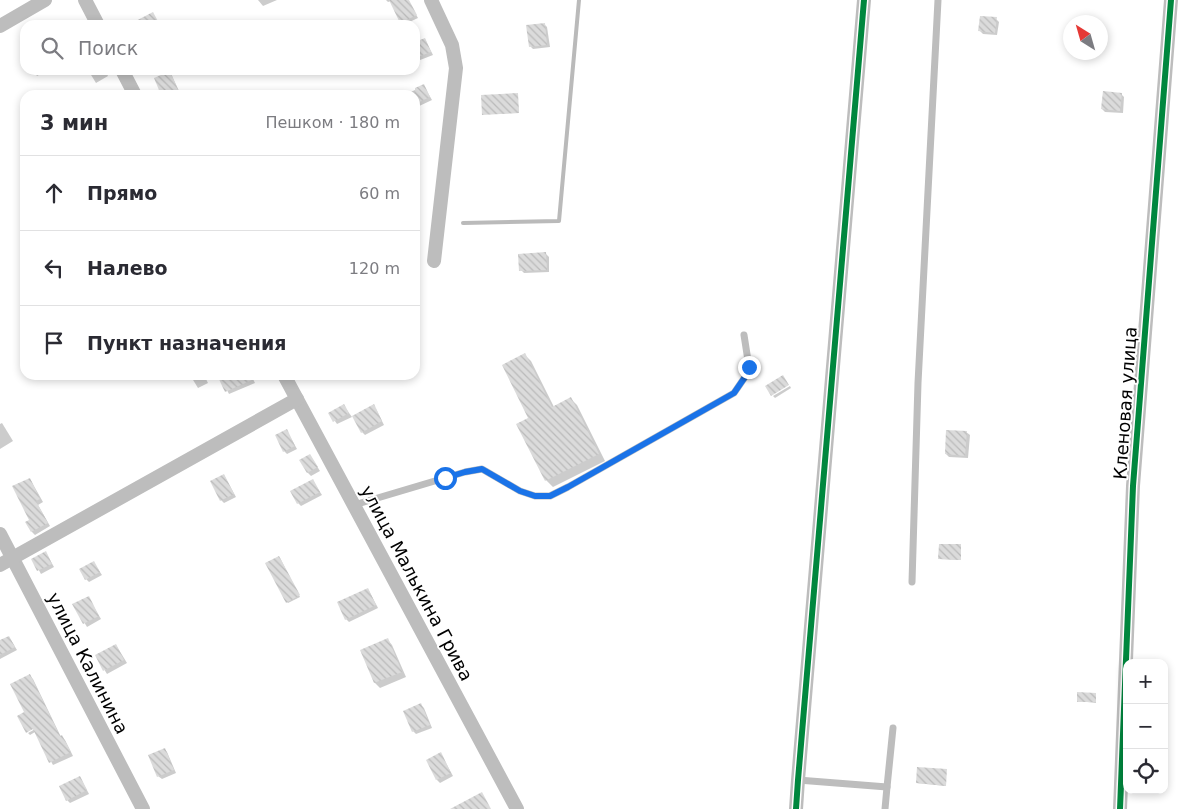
<!DOCTYPE html>
<html lang="ru">
<meta charset="utf-8">
<style>
:root{--surface:#fff;--page:#f2f2f3;--text:#2b2b33;--muted:#7c7c81;--line:#e1e1e2}
body{margin:0;font-family:"DejaVu Sans",sans-serif;background:var(--page);color:var(--text)}
.controls{position:absolute;right:15px;bottom:15px;display:grid;overflow:hidden;border-radius:10px;box-shadow:0 2px 8px #0003}
.controls button{width:45px;height:45px;display:grid;place-items:center;padding:0;border:0;border-bottom:1px solid var(--line);background:var(--surface);color:var(--text);font:25px sans-serif}
.compass{position:absolute;left:1063px;top:15px;width:45px;height:45px;border-radius:50%;background:var(--surface);box-shadow:0 2px 8px #0003;rotate:323deg}
.stop{position:absolute;width:15px;height:15px;margin:-11px;border:4px solid #1a73e8;border-radius:50%;background:#fff}
.stop.end{background:#1a73e8;border-color:#fff;box-shadow:0 1px 5px #0008}
.list{margin:0;padding:0;list-style:none}
h2{display:flex;justify-content:space-between;align-items:center;height:65px;margin:0;padding:0 20px;font-size:21px}
h2 small{font-size:16px;font-weight:400;color:var(--muted)}
.list li{display:grid;grid-template-columns:32px 1fr auto;gap:15px;align-items:center;box-sizing:border-box;height:75px;padding:0 20px;border-top:1px solid var(--line)}
.list b{display:block;font-size:19px;white-space:nowrap}
.list em{font-size:16px;font-style:normal;color:var(--muted)}
.icon{flex:none;width:28px;height:28px;fill:none;stroke:currentColor;stroke-width:2;stroke-linecap:round;stroke-linejoin:round}
.map{position:relative;flex:none;width:1183px;height:809px;overflow:hidden}
.search{position:absolute;background:var(--surface);box-shadow:0 2px 8px #0003;left:20px;top:20px;width:400px;height:55px;display:flex;align-items:center;gap:12px;box-sizing:border-box;padding:0 18px;border-radius:15px;color:var(--muted);font-size:19px}
.panel{position:absolute;background:var(--surface);box-shadow:0 2px 8px #0003;left:20px;top:90px;width:400px;height:290px;border-radius:15px}
.map>svg:first-child{display:block}
.shadow{fill:#0003}
.lines{fill:none;stroke-linecap:round;stroke-linejoin:round}
.stream{stroke:#bababa;stroke-width:4}
.building{fill:url(#building-back-hatch)}
.service{stroke:#bdbdbd;stroke-width:7}
.minor{stroke:#bdbdbd;stroke-width:14}
.cycleway-casing{stroke:#fff;stroke-width:9}
.cycleway{stroke:#00873e;stroke-width:6}
.route{stroke:#1a73e8;stroke-width:6}
.labels{text-anchor:middle;dominant-baseline:central;stroke-width:4;stroke-linejoin:round;paint-order:stroke}
.street-label{font-size:18px;fill:#000;stroke:#fff}
</style>
<div class="map">
<svg width="1183" height="809" viewBox="0 0 1183 809">
<defs>
<pattern id="building-back-hatch" width="6" height="6" patternUnits="userSpaceOnUse" patternTransform="scale(1.25)"><rect width="6" height="6" fill="#dbdbdb"/><path d="M-1 5l2 2M0 0l6 6M5-1l2 2" fill="none" stroke="#bababa"/></pattern>
</defs>
<rect width="100%" height="100%" fill="#fff"/>
<!-- shadow -->
<g class="shadow">
<path d="M258 0H277L263 6Z"/>
<path d="M386 0H408L418 18 403 25 391 1 388 2Z"/>
<path d="M996 19 999 22 997 35 983 34 980 31Z"/>
<path d="M544 24 547 27 550 47 533 49 530 46Z"/>
<path d="M425 39 433 55 415 62V43Z"/>
<path d="M33 70H48L37 76Z"/>
<path d="M88 70H105L108 76 96 83Z"/>
<path d="M169 73 172 76 180 93 175 95H163Z"/>
<path d="M424 86 432 100 415 108V95H404Z"/>
<path d="M1121 94 1124 97 1123 113 1105 112 1102 109Z"/>
<path d="M517 95 519 113 483 114Z"/>
<path d="M546 254 549 257V272L524 273 521 270Z"/>
<path d="M525 355 531 361 554 407 571 399 577 405 605 461 553 487 546 480 530 418Z"/>
<path d="M190 375H204L208 383 198 388Z"/>
<path d="M219 375H251L255 383 229 394Z"/>
<path d="M790 386 791 388 775 398 773 396Z"/>
<path d="M344 406 352 417 337 424 330 414Z"/>
<path d="M376 409 384 425 365 435 362 432Z"/>
<path d="M2 423 13 441 0 449V424Z"/>
<path d="M287 431 297 449 287 454 284 451Z"/>
<path d="M966 432 970 435 968 458 949 457 946 454Z"/>
<path d="M310 455 320 471 311 476 308 473Z"/>
<path d="M224 475 236 497 224 503 221 500Z"/>
<path d="M30 479 43 502 38 505 50 526 35 535 32 532Z"/>
<path d="M313 481 322 495 301 506 298 503Z"/>
<path d="M960 545 961 560 940 559Z"/>
<path d="M46 553 54 567 41 574 33 559Z"/>
<path d="M280 558 300 597 288 603 287 602Z"/>
<path d="M94 563 102 575 89 582 86 579Z"/>
<path d="M368 589 378 608 349 622 346 619Z"/>
<path d="M88 597 101 619 87 627 74 605Z"/>
<path d="M9 637 17 650 0 659V642Z"/>
<path d="M388 640 392 645 406 677 380 688 375 683 362 651Z"/>
<path d="M116 645 127 663 107 674 96 656Z"/>
<path d="M30 676 33 679 61 737 65 740 73 756 53 765 35 732 30 735 28 733 39 727 26 713Z"/>
<path d="M1095 694 1096 703 1078 701Z"/>
<path d="M421 705 424 708 432 728 416 734 413 731Z"/>
<path d="M164 749 167 752 176 773 162 779 158 776Z"/>
<path d="M441 754 453 776 440 783 437 780Z"/>
<path d="M946 770V786L917 783Z"/>
<path d="M80 777 89 794 70 803 67 800Z"/>
</g>
<g class="lines">
<!-- stream -->
<path class="stream" d="M463 223 559 221 579 0"/>
</g>
<!-- building -->
<g class="building">
<path d="M389 0H409L417 15 400 23Z"/>
<path d="M153 12 160 25H128Z"/>
<path d="M980 16 997 17 995 33 978 31Z"/>
<path d="M545 23 547 45 529 47 526 25Z"/>
<path d="M425 38 431 52 415 58V42Z"/>
<path d="M170 71 178 90 166 95H161L154 78Z"/>
<path d="M424 84 430 97 415 104V88Z"/>
<path d="M1103 91 1122 93 1120 111 1101 109Z"/>
<path d="M518 93 519 113 482 115 481 95Z"/>
<path d="M546 252 547 270 519 271 518 254Z"/>
<path d="M525 353 552 407 571 397 599 454 545 481 516 424 528 418 502 365Z"/>
<path d="M217 375H263L225 392Z"/>
<path d="M783 375 789 385 771 396 765 386Z"/>
<path d="M344 404 349 413 333 422 328 413Z"/>
<path d="M374 404 382 421 361 433 352 416Z"/>
<path d="M287 429 295 446 283 452 275 435Z"/>
<path d="M946 430 967 431 965 456 945 454Z"/>
<path d="M310 454 318 467 307 473 299 460Z"/>
<path d="M224 474 234 494 220 501 210 481Z"/>
<path d="M30 478 40 499 36 501 48 523 31 532 25 522 29 520 12 486Z"/>
<path d="M313 479 320 492 297 504 290 491Z"/>
<path d="M939 544H961V560L938 559Z"/>
<path d="M46 551 52 564 37 571 31 559Z"/>
<path d="M279 556 300 595 286 603 265 563Z"/>
<path d="M94 561 100 572 85 580 79 569Z"/>
<path d="M368 588 376 605 345 620 337 602Z"/>
<path d="M89 596 99 616 83 624 72 604Z"/>
<path d="M9 636 15 647 0 655V640Z"/>
<path d="M388 638 402 672 374 683 360 650Z"/>
<path d="M116 644 124 660 103 671 95 655Z"/>
<path d="M30 674 60 736 62 735 71 752 49 763 33 729 26 733 17 716 24 712 10 684Z"/>
<path d="M1077 692 1096 693V702H1077Z"/>
<path d="M421 703 430 725 412 732 403 711Z"/>
<path d="M165 748 174 770 157 777 148 755Z"/>
<path d="M441 752 451 773 436 780 426 760Z"/>
<path d="M917 767 947 769 946 786 916 783Z"/>
<path d="M80 776 87 790 66 801 59 786Z"/>
<path d="M482 792 491 809H450Z"/>
</g>
<g class="lines">
<!-- service -->
<g class="service">
<path d="M354 505 465 472 482 469 520 491 535 496H550L568 487 734 393 745 377 749 367 744 335"/>
<path d="M912 582 918 383 938 0"/>
<path d="M798 780 887 787 885 809"/>
<path d="M887 787 893 728"/>
</g>
<!-- minor -->
<g class="minor">
<path d="M85 0 98 25"/>
<path d="M431 0 452 45 456 68 434 261"/>
<path d="M0 26 45 0"/>
<path d="M122 70 135 95"/>
<path d="M284 375 517 809"/>
<path d="M0 534 143 809"/>
<path d="M0 565 297 399"/>
<path d="M796 809 798 780 864 0"/>
<path d="M1120 809 1133 486 1171 0"/>
</g>
<!-- cycleway casing -->
<g class="cycleway-casing">
<g id="cycleway">
<path d="M796 809 798 780 864 0"/>
<path d="M1120 809 1133 486 1171 0"/>
</g>
</g>
<!-- cycleway -->
<use href="#cycleway" class="cycleway"/>
</g>
<g class="lines">
<!-- route -->
<path class="route" d="M445 478 465 472 482 469 520 491 535 496H550L568 487 734 393 745 377 749 367"/>
</g>
<g class="labels">
<!-- street labels -->
<g class="street-label">
<text transform="translate(1125 403) rotate(-86)">Кленовая улица</text>
<text transform="translate(417 583) rotate(62)">улица Малькина Грива</text>
<text transform="translate(88 663) rotate(63)">улица Калинина</text>
</g>
</g>
</svg>
<div class="controls">
<button>+</button>
<button>−</button>
<button><svg class="icon" aria-label="locate" viewBox="0 0 24 24"><circle cx="12" cy="12" r="6"/><path d="M12 2v4M12 18v4M2 12h4M18 12h4"/></svg></button>
</div>
<svg class="compass" viewBox="-18 -18 36 36"><path d="M0-13l5 13h-10z" fill="#e53935"/><path d="M0 13l5-13h-10z" fill="#7c7c81"/></svg>
<div class="stop" style="left:445px;top:478px"></div>
<div class="stop end" style="left:749px;top:367px"></div>
<div class="search"><svg class="icon" aria-label="search" viewBox="0 0 24 24"><circle cx="10" cy="10" r="6"/><path d="M15 15l6 6"/></svg>Поиск</div>
<section class="panel">
<h2>3 мин<small>Пешком · 180 m</small></h2>
<ul class="list">
<li><svg class="icon" aria-label="ahead" viewBox="0 0 24 24"><path d="M12 20V5M6 11l6-6 6 6"/></svg><div><b>Прямо</b></div><em>60 m</em></li>
<li><svg class="icon" aria-label="left" viewBox="0 0 24 24"><path d="M17 20v-9H6M10 6l-5 5 5 5"/></svg><div><b>Налево</b></div><em>120 m</em></li>
<li><svg class="icon" aria-label="arrive" viewBox="0 0 24 24"><path d="M6 21V4h12l-3 4 3 4H6"/></svg><div><b>Пункт назначения</b></div></li>
</ul>
</section>
</div>
